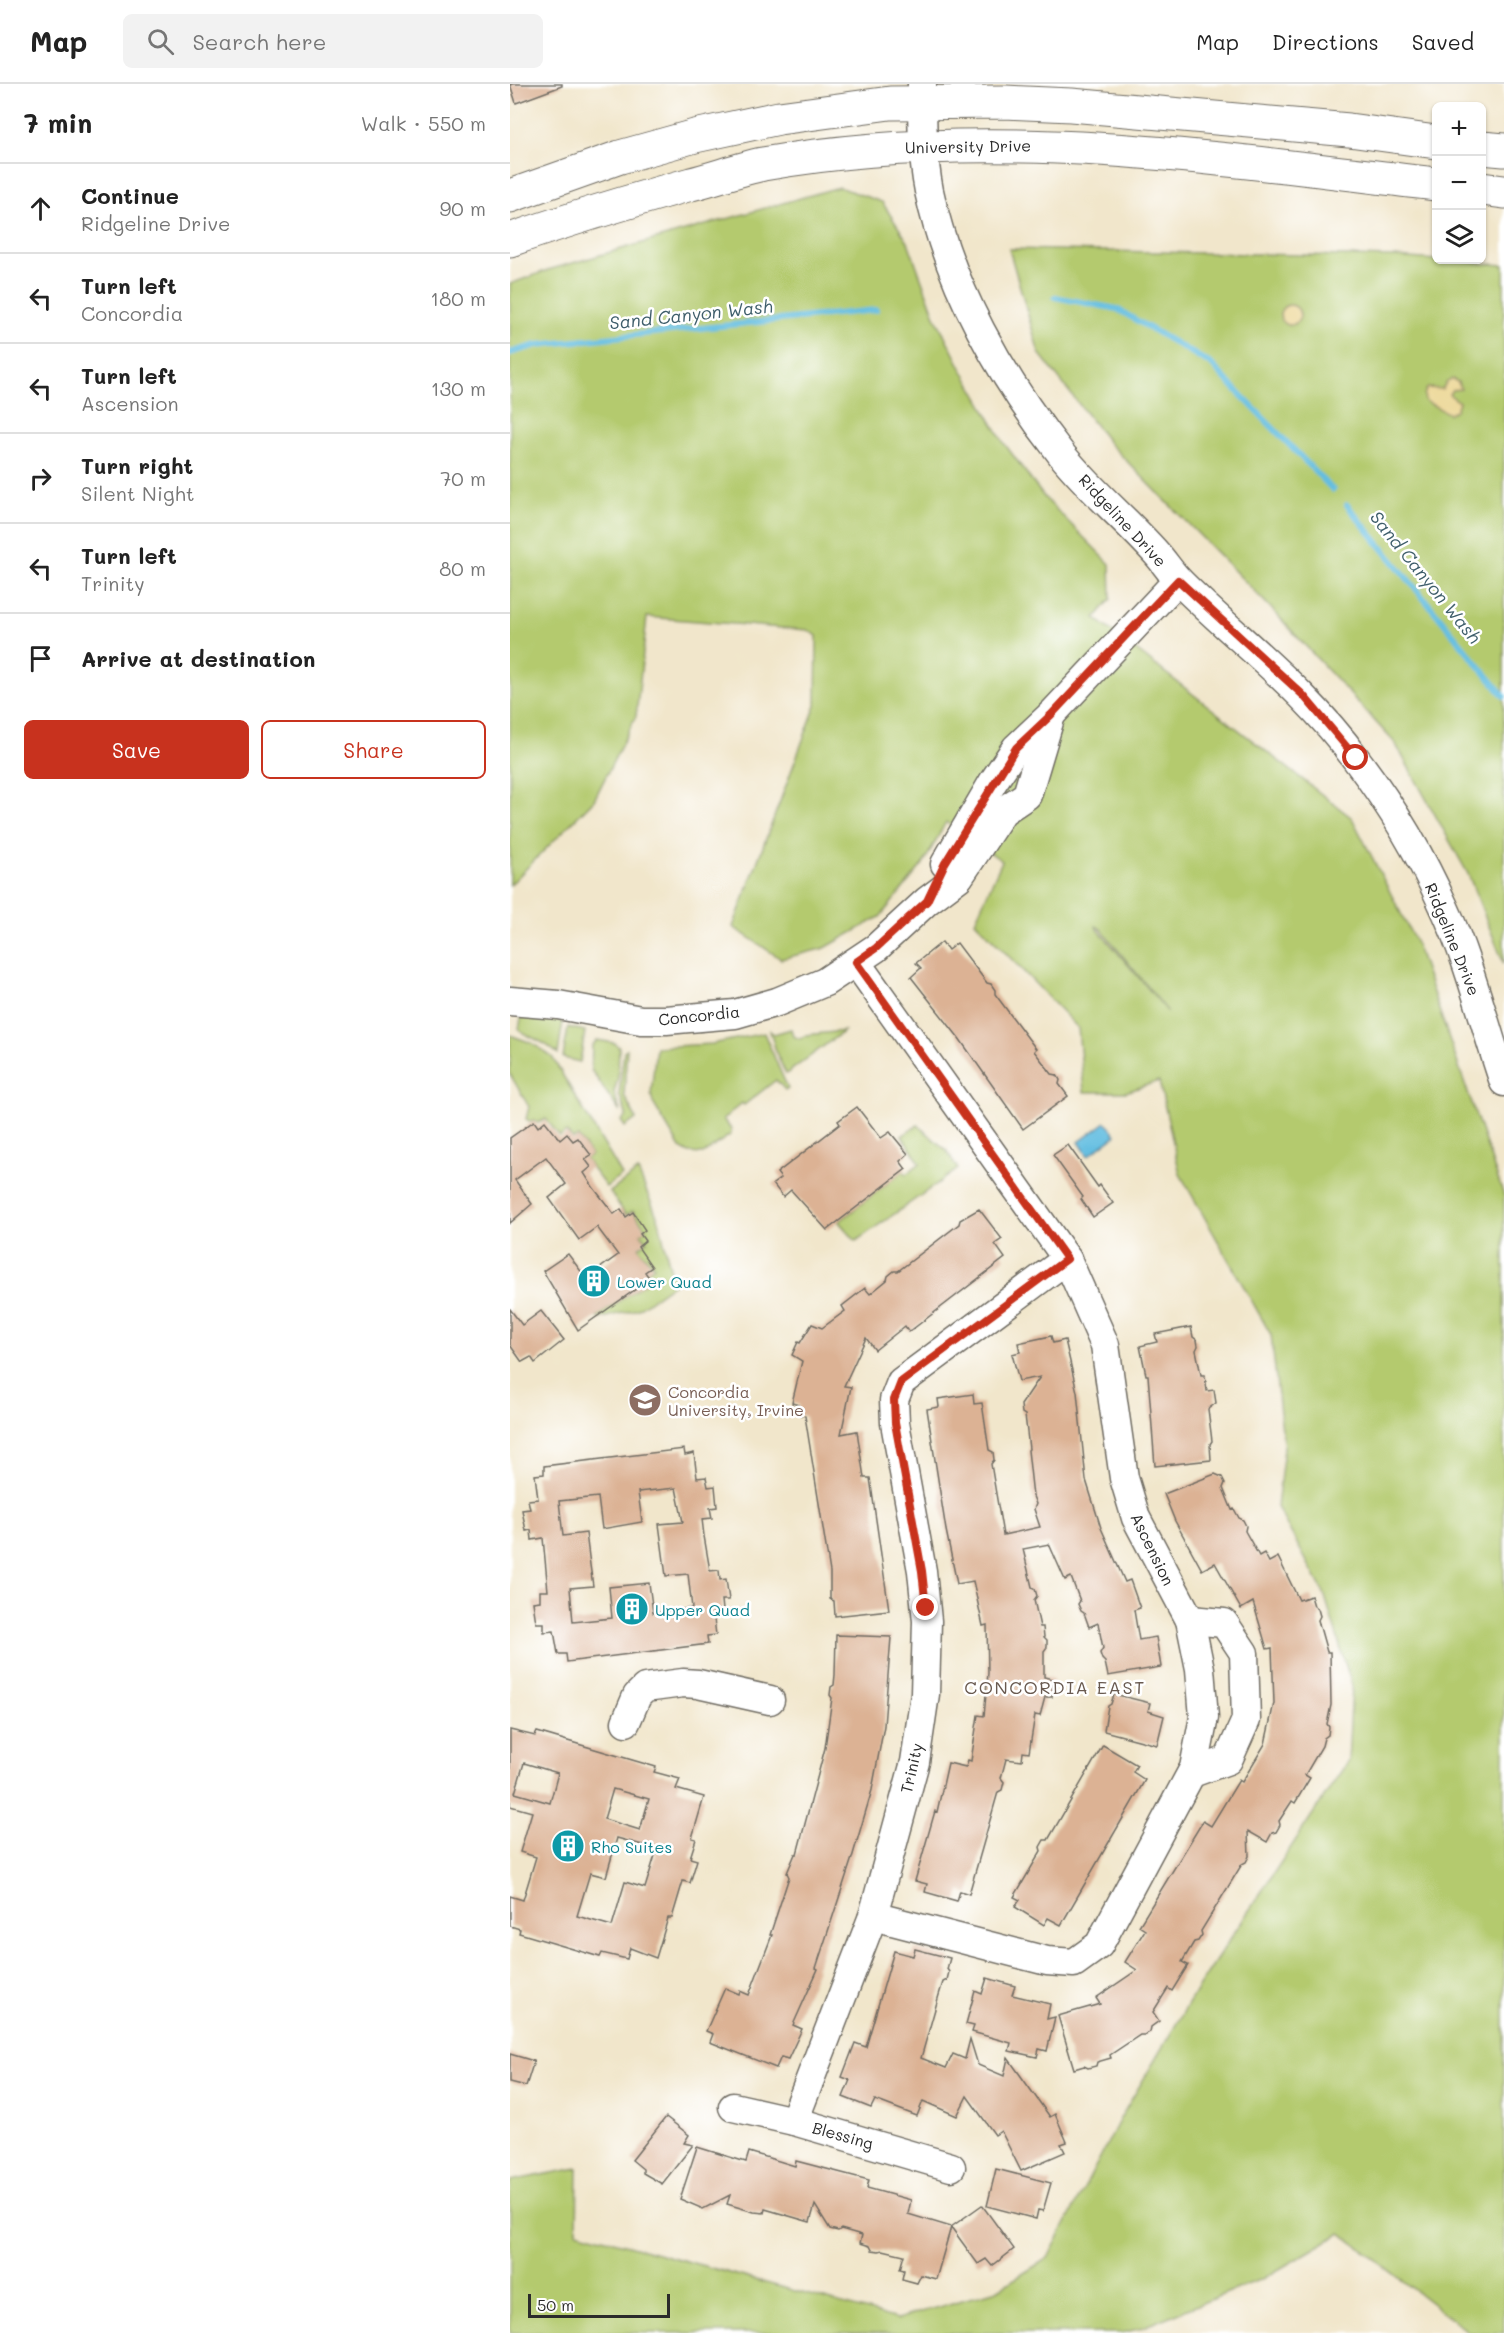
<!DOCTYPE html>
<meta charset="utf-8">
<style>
:root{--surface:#fff;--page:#f2f2f2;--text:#222;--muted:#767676;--line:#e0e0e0;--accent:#c8321e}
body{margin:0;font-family:Mali,sans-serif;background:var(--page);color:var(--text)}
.controls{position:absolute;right:18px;top:18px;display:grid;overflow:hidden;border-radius:9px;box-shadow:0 2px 4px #0004}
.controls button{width:54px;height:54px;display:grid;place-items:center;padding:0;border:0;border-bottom:2px solid var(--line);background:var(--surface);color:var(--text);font:30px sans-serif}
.scale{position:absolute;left:18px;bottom:15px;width:142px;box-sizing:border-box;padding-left:6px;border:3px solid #2b2b2b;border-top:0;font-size:16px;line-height:21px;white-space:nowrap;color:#2b2b2b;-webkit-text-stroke:4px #fff;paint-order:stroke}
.stop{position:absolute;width:18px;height:18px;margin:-14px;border:4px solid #c8321e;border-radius:50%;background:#fff}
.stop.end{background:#c8321e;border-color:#fff;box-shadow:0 2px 6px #0008}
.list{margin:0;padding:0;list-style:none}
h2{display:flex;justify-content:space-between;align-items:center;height:78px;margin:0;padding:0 24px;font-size:26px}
h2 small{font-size:20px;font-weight:400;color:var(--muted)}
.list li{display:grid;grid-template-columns:39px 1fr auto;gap:18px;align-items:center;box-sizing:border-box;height:90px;padding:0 24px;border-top:2px solid var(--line)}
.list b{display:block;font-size:22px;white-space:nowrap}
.list p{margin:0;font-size:20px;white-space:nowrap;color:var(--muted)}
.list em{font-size:20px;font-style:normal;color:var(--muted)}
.actions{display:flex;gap:12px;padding:18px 24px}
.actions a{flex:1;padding:14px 0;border:2px solid var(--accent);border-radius:9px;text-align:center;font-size:21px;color:var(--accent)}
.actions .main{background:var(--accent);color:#fff}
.icon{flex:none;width:33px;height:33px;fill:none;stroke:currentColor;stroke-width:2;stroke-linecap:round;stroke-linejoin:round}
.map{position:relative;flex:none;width:994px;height:2249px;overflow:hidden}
header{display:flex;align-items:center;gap:36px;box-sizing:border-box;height:84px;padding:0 30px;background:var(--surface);border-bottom:2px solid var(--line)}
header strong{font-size:28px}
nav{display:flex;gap:33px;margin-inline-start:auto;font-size:21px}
.search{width:420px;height:54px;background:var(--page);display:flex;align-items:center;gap:15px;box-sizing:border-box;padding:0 21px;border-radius:9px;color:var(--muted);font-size:22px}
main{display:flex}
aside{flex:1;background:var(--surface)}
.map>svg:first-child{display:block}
.green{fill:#b4ca6e;stroke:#707a4c;stroke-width:1.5;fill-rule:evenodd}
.sand{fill:#eeda9e;stroke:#8c8264;stroke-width:1.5}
.water{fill:#63bee1;stroke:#477486;stroke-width:1.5}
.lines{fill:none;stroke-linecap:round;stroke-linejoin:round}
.stream{stroke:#63bee1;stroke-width:6}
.building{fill:#dcb294;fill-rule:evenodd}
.minor-casing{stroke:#706c63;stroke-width:31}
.major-casing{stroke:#706c63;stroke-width:35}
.minor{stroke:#fff;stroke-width:28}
.major{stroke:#fff;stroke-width:33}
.route{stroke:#c8321e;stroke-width:8}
.labels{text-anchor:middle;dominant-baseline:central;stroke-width:5;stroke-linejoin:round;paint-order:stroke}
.street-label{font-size:16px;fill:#2b2b2b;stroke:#fff}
.culture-label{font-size:16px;fill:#0d838f;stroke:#fff;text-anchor:start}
.education-label{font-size:16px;fill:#785e54;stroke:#fff;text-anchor:start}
.water-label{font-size:18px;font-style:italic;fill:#3f5e6b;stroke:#fff}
.neighbourhood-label{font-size:18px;letter-spacing:1.5px;fill:#695a50;stroke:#fff}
</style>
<header>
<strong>Map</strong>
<div class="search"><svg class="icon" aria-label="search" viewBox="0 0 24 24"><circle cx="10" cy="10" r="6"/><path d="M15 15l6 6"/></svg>Search here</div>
<nav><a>Map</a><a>Directions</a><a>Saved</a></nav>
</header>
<main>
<aside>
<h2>7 min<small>Walk · 550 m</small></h2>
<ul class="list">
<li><svg class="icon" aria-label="ahead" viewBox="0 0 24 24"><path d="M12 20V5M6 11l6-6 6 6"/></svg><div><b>Continue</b><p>Ridgeline Drive</p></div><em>90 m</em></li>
<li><svg class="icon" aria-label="left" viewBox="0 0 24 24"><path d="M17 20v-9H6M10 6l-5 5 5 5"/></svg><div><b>Turn left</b><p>Concordia</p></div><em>180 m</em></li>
<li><svg class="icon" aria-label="left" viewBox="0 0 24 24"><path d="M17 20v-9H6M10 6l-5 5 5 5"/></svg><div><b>Turn left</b><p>Ascension</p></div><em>130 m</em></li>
<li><svg class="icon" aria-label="right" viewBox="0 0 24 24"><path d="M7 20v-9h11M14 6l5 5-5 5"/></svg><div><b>Turn right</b><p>Silent Night</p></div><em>70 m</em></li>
<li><svg class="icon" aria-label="left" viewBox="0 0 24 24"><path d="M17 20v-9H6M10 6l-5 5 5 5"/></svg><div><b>Turn left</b><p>Trinity</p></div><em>80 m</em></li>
<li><svg class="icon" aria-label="arrive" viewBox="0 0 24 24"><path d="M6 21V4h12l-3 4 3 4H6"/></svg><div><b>Arrive at destination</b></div></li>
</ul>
<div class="actions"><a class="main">Save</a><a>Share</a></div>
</aside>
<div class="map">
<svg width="994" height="2249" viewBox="0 0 994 2249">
<rect width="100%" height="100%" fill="#fff"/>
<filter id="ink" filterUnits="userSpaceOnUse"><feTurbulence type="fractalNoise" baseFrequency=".0167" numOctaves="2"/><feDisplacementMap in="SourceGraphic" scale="12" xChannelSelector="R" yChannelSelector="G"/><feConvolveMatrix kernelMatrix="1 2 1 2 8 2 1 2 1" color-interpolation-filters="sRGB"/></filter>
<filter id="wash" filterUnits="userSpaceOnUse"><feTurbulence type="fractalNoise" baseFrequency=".008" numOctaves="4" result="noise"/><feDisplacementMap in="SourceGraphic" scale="24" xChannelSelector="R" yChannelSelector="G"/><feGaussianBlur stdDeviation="1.35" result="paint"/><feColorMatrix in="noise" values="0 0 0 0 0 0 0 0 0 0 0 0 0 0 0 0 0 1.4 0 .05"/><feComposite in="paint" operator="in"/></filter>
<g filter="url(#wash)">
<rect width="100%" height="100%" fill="#f1e6cb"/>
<!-- green -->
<g class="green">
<path d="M329 103 372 118 398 158 425 232 450 282 494 359 534 413 600 480 601 515 585 534 842 734 905 857 994 1112V2249H960L831 2149 754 2194 628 2245 612 2249H0V2097L68 2084 67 2147 387 2235 487 2206 538 2174 611 2033 687 1905 838 1677 842 1602 814 1509 767 1423 774 1364 761 1251 670 1090 649 997 616 1008H574L568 944 465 837 492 777 436 738 413 780 370 833 315 864 271 875 223 843 306 621 307 552 298 546 137 533 126 632 84 716 0 801V200L38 186ZM586 842 591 845 658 928 586 843Z"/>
<path d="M499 165 885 173 994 181V880L958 790 885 659 758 521 600 360 529 269Z"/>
<path d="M12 929 53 937 48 970 35 960 11 948 9 945Z"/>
<path d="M58 943 75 947 70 978 53 974Z"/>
<path d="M281 945 283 952 290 955 296 951 334 947 276 990 267 971 260 947 264 950Z"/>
<path d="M254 949 278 1005 275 1006 266 996 234 1021 232 1019 213 1035 221 1045V1050L193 1070 179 1069 170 1064 143 1019 141 1010 146 963 202 960Z"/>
<path d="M0 951 22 959 42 973 112 1091 96 1103 75 1075 81 1071 68 1053 63 1055 56 1048 50 1053 36 1035 28 1039 25 1036 19 1037 16 1035 19 1023 0 990Z"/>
<path d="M87 956 104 959 109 963 108 994 104 1008 110 1028 81 986 82 962Z"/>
<path d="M117 965 114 1011 126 1035 115 1043 111 1037 116 1033V1030L109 1010 114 967Z"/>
<path d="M408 1041 437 1067 448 1085 346 1157 329 1138 393 1087 396 1090 410 1079 392 1052Z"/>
<path d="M128 1087 149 1137 161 1188 166 1198 128 1225 89 1235 87 1233 140 1195 135 1189 144 1182 128 1164 137 1157 130 1150 136 1145 123 1127 116 1131 100 1108Z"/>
</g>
<!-- sand -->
<g class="sand">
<circle cx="780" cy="231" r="10"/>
<path d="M942 295 948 298 951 305 942 306 939 310 949 318 946 326 939 330 915 317 914 311 917 304 932 305 936 299Z"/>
</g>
<!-- water -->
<path class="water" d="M596 1038 606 1051 578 1072 569 1058Z"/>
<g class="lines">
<!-- stream -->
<g class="stream">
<path d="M545 213 607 225 701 280 823 406"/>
<path d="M0 269 27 261 366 226"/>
<path d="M837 421 994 612"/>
</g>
</g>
<g id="blocks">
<!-- building -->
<g class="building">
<path d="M0 0H52V2L6 19Z"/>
<path d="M432 858 438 866 447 859 477 899 481 900 485 906V910L526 965 524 967 542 990 547 991 550 996 549 1000 558 1012 513 1045 449 954 401 893 411 884 406 879Z"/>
<path d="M347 1023 371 1054 380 1048 398 1070 390 1077 396 1085 317 1146 281 1106 273 1113 263 1100 271 1094 267 1089 330 1040 328 1037Z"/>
<path d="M24 1037 28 1043 35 1037 50 1056 57 1050 63 1057 68 1054 81 1071 75 1075 81 1083 74 1089 83 1103 104 1130 111 1125 116 1133 123 1128 135 1146 130 1150 135 1157 128 1163 142 1183 135 1188 140 1195 68 1246 33 1187 58 1170 76 1194 108 1171 87 1143 69 1156 39 1114 56 1100 36 1073 5 1096 22 1120 0 1139V1054Z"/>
<path d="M558 1061 588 1103 590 1101 603 1119 583 1133 571 1115 573 1113 543 1071Z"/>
<path d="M469 1125 492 1155 485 1160 495 1174 399 1248 395 1242 365 1266 356 1254 334 1302 341 1303 331 1350 347 1347 354 1394H360L379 1526 325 1532 324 1517 320 1515V1488L295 1332 287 1330 289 1321 282 1319 292 1277 282 1271 288 1258 290 1259 302 1240 312 1244 335 1227 332 1222 355 1204 360 1210 377 1196 378 1192 384 1187H388L449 1140 450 1136Z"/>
<path d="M0 1225 12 1241 31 1227 54 1256 25 1279 21 1273 12 1278 0 1261Z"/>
<path d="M681 1243 683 1253 687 1256 688 1262 686 1266 691 1291H695L697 1307 704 1306 706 1319 698 1325 702 1357 700 1360 701 1376 645 1382 638 1291H636L630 1262 647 1258 645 1250Z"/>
<path d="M541 1252 543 1259 555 1256 567 1308 576 1396 591 1444 615 1498 620 1496 630 1524 624 1526 629 1556 646 1553 651 1583 598 1592 595 1578 592 1575 590 1569 593 1564 588 1539 579 1543 574 1529 571 1527 568 1520 570 1517 561 1493 555 1496 539 1460 513 1465 522 1503 525 1505 527 1512 524 1516 530 1543H533L534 1553 537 1556V1563L534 1567V1593L543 1595 542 1613H535L530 1632 525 1631 519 1669 513 1668 512 1677 496 1675 491 1694 494 1698 492 1706 488 1708 459 1810 450 1807 447 1817 415 1808 417 1800 405 1797 425 1727 427 1728 438 1679 456 1683 458 1676 461 1677 468 1631 474 1632 478 1589 477 1541 473 1542 463 1497 447 1500 436 1446 417 1325 429 1323 428 1315 463 1310 464 1320 472 1319 479 1366 483 1368 484 1376 481 1380 493 1451 530 1443 524 1425 526 1420 523 1412 518 1366 519 1365 515 1331 512 1329 511 1321 530 1293 509 1297 502 1270 510 1268 508 1259Z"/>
<path d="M174 1365 175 1371 184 1369 187 1394 196 1393 198 1403 205 1402 207 1423 200 1424 202 1434 192 1435 194 1452 200 1487 209 1486 210 1496 216 1495 219 1516H212L213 1526 203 1527 206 1551 197 1552 198 1560 57 1578 56 1570H48L44 1547 34 1548V1539H26L23 1518 30 1517V1507H38L33 1454 22 1456 21 1446 16 1447 12 1426 20 1425 18 1416 28 1415 25 1391 34 1390V1382ZM166 1404 173 1438 149 1440 156 1492 178 1490 182 1524 143 1529 139 1499 99 1503 102 1534 63 1538 60 1504 83 1502 80 1481 76 1449 53 1452 49 1417 88 1413 92 1445 132 1438 128 1408Z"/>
<path d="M705 1390 712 1393 715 1399 713 1404 722 1426 724 1425 729 1434 733 1436 736 1442 735 1447 749 1472 754 1469 759 1478 768 1473 789 1516 801 1512 804 1522 808 1525 810 1532 808 1536 817 1568H820L821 1621 817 1640 819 1643 818 1651 814 1654 812 1662 795 1691 800 1694 785 1719 782 1717 769 1737 770 1741 766 1748 762 1749 757 1758 738 1747 739 1772 736 1778 732 1780 691 1847 692 1851 688 1857 684 1858 672 1878 678 1881 662 1907 658 1904 643 1928 649 1937 641 1943 640 1948 634 1951H630L600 1971 601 1974 587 1978 586 1982 578 1984 574 1982 564 1985 548 1932 590 1920 586 1914 627 1886 615 1878 635 1846 629 1842 693 1737 701 1742 729 1696 732 1698 755 1660 764 1619 762 1564 757 1565 743 1518 731 1525 705 1479 692 1486 665 1437 654 1410Z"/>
<path d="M326 1551 381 1553 374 1642 362 1706 342 1774 306 1884 308 1885 283 1941 292 1945 278 1975 271 1973 266 1984 200 1958 203 1950 196 1947 215 1904 229 1910 230 1907 239 1911 262 1851H260L279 1793 277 1789 285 1770H287L315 1664 322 1614 320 1611 321 1603 324 1601 325 1591Z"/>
<path d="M604 1610 640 1619 638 1627 654 1632 647 1661 594 1647 598 1622 601 1620Z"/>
<path d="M0 1646 25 1652 27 1648 146 1683 144 1688 170 1695 166 1705 194 1713 182 1754 186 1755 180 1774 187 1776 180 1799 173 1797 162 1834H158L146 1874 120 1864 117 1875 92 1869 90 1873 9 1849 10 1845 0 1842V1812L13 1816 26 1773 10 1768 22 1728 0 1722ZM14 1679 48 1689 40 1719 5 1709ZM103 1705 139 1715 130 1746 94 1735ZM107 1754 147 1765 135 1804 115 1798 102 1842 67 1832 80 1789 96 1793Z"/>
<path d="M593 1661 627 1681 623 1688 635 1696 551 1841 538 1834 534 1841 505 1823 510 1816 504 1813 531 1767 530 1763 534 1756H538Z"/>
<path d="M405 1865 440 1874 437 1885 439 1888 437 1896 433 1898 429 1911 411 1974 436 1984 443 1970 455 1975 460 1955 468 1981 494 1992 498 1974 540 2033 545 2030 557 2058 551 2060 555 2068 511 2087 491 2047 485 2051 457 2012 447 2032 413 2017 407 2032 365 2016 361 2024 333 2013 340 1996 332 1993 345 1959 356 1963 384 1867 403 1872Z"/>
<path d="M477 1894 505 1902 502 1911 540 1920 537 1935 545 1933 537 1967 529 1965 527 1973 499 1967 501 1959 462 1948 464 1942 456 1940 465 1907 472 1910Z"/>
<path d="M0 1970 24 1977 16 2002 0 1998Z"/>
<path d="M156 2033 179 2051 174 2059 183 2061 152 2100 133 2089V2085L122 2076Z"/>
<path d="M187 2063 236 2078 239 2068 285 2082 286 2077 359 2096 357 2104 401 2116 398 2130 441 2143 472 2121 504 2165 482 2182 476 2175 468 2180 441 2143 426 2195 411 2191 407 2199 392 2195 394 2186 390 2185 394 2171 373 2166 369 2167 362 2166 360 2162 350 2159 352 2151 331 2145 328 2147 320 2145 305 2121 300 2138 255 2125 254 2129 244 2128 217 2120 220 2111 193 2125 170 2115Z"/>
<path d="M486 2085 541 2099 533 2127 528 2126 526 2135 477 2122Z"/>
</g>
</g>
</g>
<g filter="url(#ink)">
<use href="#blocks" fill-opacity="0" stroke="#706c63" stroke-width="1.5"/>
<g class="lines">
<!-- minor casing -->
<g class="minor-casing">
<g id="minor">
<path d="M412 0C412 35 412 72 419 107 439 202 492 295 552 371 581 407 617 436 647 470 655 479 661 489 670 498 729 557 796 606 846 675 880 720 911 771 934 823 960 879 974 940 994 998"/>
<path d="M435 780 483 698 506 664 541 631 668 496"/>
<path d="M346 878 557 1175 595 1261 614 1394 626 1434 680 1536 690 1585 694 1633 684 1684 589 1861 564 1879 537 1877 363 1832"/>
<path d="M0 917 48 921 131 936H156L225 930 267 918 315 898 366 864 417 817 449 793 493 727 517 711 541 631"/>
<path d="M680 1536 714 1539 734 1569 736 1636 718 1676 682 1689"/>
<path d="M116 1638 127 1612 135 1604 173 1599 188 1600 260 1616"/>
<path d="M223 2023 284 2037 441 2083"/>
<path d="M284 2037 363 1832 405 1678 415 1610 417 1537 412 1487 385 1339 384 1316 391 1298 557 1175"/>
</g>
</g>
<!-- major casing -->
<g class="major-casing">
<g id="major">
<path d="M972 64 994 66"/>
<path d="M972 105 994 108"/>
<path d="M0 112 110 73 185 52 269 34 380 19 495 18 561 21 839 46 926 58"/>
<path d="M0 156C60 135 120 117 181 100 205 94 229 85 253 80 477 40 703 74 926 100"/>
</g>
</g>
<!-- minor -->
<use href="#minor" class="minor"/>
<!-- major -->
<use href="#major" class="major"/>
</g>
</g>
<g class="lines" filter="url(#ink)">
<!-- route -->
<path class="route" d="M416 1524 412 1487 385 1339 384 1316 391 1298 557 1175 346 878 366 864 417 817 435 779 506 664 541 631 668 496 793 611 846 674"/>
</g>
<!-- icons -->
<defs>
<g id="building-disc" transform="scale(1.725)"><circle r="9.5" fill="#0f9aa8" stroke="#fff"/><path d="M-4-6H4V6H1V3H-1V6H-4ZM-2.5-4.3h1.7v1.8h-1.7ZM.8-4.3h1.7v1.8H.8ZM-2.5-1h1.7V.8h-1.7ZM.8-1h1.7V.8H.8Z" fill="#fff"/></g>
<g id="university-disc" transform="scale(1.725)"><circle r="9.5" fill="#8d6e63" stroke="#fff"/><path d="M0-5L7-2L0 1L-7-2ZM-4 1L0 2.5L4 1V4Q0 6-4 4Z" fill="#fff"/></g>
</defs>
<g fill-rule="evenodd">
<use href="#building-disc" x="84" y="1197"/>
<use href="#university-disc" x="135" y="1316"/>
<use href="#building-disc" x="122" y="1525"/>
<use href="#building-disc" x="58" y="1762"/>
</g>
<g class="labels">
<!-- street labels -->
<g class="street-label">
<text transform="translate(458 62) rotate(-1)">University Drive</text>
<text transform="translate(613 436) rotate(47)">Ridgeline Drive</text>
<text transform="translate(943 855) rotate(68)">Ridgeline Drive</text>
<text transform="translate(189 931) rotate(-6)">Concordia</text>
<text transform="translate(643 1465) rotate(64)">Ascension</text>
<text transform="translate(401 1684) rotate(-77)">Trinity</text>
<text transform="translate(333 2051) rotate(16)">Blessing</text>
</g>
<!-- culture labels -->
<g class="culture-label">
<text x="107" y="1197">Lower Quad</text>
<text x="145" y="1525">Upper Quad</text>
<text x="81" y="1762">Rho Suites</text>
</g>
<!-- education labels -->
<g class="education-label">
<text x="158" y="1307">Concordia<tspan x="158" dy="18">University, Irvine</tspan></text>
</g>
<!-- water labels -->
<g class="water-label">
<text transform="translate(181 230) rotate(-6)">Sand Canyon Wash</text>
<text transform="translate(916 493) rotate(51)">Sand Canyon Wash</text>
</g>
<!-- neighbourhood labels -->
<g class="neighbourhood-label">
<text x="545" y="1603">CONCORDIA EAST</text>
</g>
</g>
</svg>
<div class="controls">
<button>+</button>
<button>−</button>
<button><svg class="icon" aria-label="layers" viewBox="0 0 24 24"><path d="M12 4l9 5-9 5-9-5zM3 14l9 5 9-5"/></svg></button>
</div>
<div class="scale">50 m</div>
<div class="stop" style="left:846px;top:674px"></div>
<div class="stop end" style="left:416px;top:1524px"></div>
</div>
</main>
